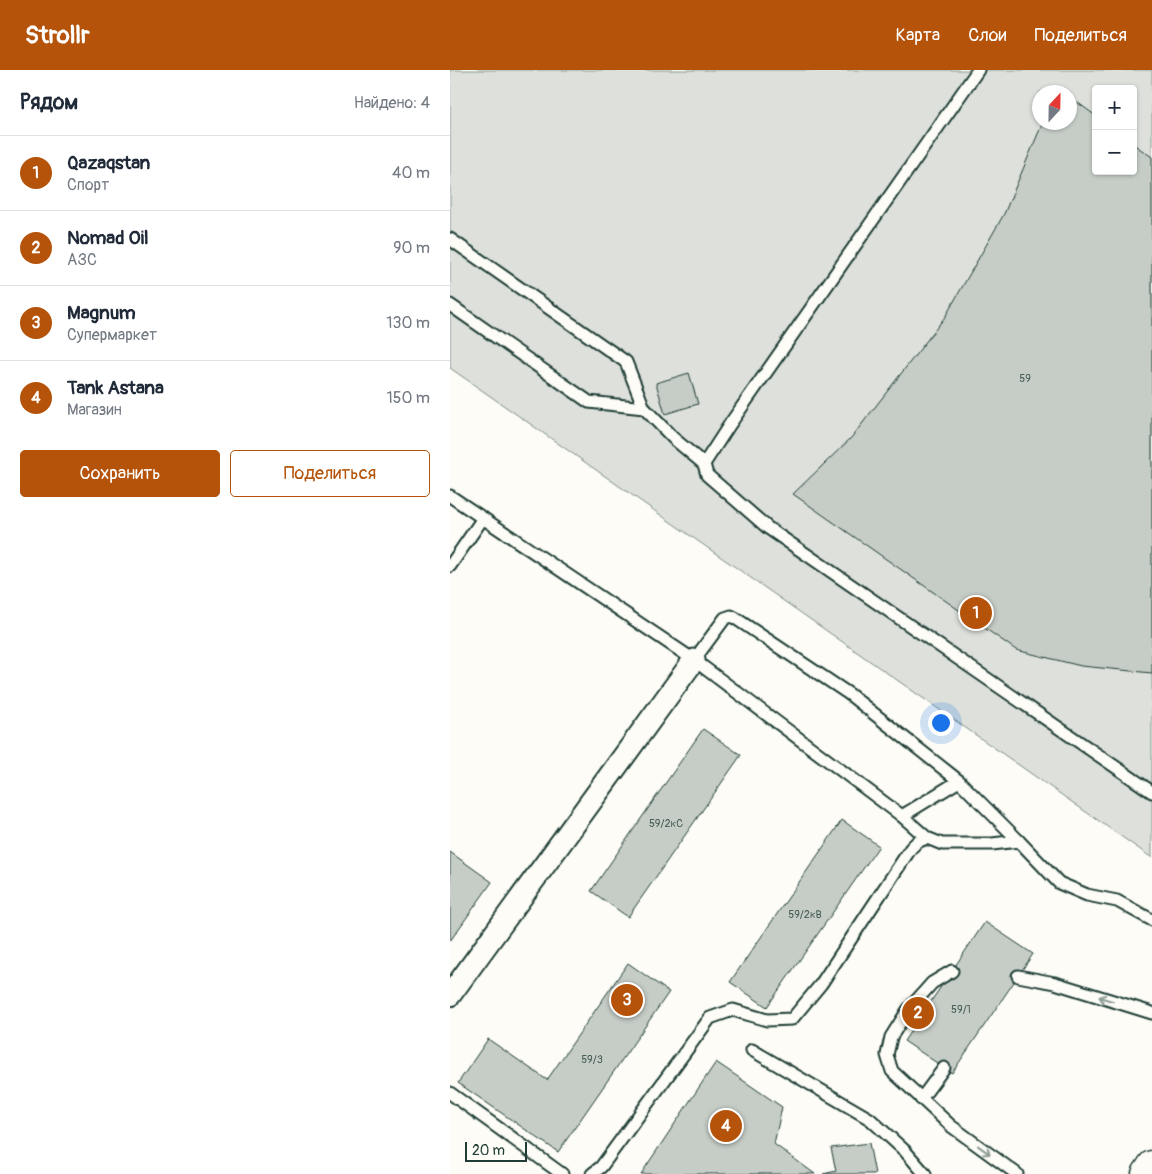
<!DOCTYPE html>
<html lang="ru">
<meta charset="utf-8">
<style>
:root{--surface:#fff;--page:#f2f2f3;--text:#1f2937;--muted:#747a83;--line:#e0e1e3;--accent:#b45309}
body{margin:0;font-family:Pangolin,sans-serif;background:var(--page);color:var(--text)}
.controls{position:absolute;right:15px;top:15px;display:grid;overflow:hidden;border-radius:5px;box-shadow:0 1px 4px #0004}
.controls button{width:45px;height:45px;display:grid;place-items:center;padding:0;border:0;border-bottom:1px solid var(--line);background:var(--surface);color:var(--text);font:25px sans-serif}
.compass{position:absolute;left:582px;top:15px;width:45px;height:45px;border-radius:50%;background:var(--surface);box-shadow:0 1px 4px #0004;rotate:22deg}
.scale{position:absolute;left:15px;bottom:12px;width:62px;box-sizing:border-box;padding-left:5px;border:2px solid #1f3d34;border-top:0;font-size:14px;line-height:18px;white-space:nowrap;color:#1f3d34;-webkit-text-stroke:4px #fdfcf7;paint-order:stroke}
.you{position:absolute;left:490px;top:652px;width:18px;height:18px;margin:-12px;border:4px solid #fff;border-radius:50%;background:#1a73e8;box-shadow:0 0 0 8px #1a73e833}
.badge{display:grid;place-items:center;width:32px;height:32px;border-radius:50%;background:var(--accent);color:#fff;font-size:16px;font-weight:700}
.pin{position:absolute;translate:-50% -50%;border:2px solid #fff;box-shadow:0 1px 5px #0006}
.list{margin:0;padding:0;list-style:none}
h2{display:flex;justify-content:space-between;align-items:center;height:65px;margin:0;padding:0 20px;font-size:21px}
h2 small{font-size:16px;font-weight:400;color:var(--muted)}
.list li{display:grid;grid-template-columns:32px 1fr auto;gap:15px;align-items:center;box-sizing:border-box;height:75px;padding:0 20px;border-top:1px solid var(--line)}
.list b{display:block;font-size:19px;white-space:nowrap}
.list p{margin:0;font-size:16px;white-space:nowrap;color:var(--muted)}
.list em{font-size:16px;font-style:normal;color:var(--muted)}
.actions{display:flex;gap:10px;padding:15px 20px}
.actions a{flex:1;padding:11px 0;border:1px solid var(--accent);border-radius:5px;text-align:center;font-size:18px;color:var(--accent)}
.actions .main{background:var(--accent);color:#fff}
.map{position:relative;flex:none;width:702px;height:1104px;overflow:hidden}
header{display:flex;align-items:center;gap:30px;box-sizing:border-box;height:70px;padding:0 25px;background:var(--accent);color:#fff}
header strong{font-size:24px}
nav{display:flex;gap:28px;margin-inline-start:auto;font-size:18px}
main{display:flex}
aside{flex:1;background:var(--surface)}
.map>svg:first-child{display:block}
.green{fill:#dde0db;stroke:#7e8e88;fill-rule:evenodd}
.building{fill:#c6cdc7;stroke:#1f3d34}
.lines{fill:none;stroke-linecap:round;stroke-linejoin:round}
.service-casing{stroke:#1f3d34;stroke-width:15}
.minor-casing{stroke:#1f3d34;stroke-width:25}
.primary-casing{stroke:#1f3d34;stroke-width:31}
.service{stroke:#fdfcf7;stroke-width:11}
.minor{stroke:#fdfcf7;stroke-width:21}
.primary{stroke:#fdfcf7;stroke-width:28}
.oneway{stroke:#8e9c96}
.labels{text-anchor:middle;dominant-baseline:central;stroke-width:5;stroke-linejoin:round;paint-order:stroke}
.number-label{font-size:11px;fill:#496159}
</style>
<header>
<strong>Strollr</strong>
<nav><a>Карта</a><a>Слои</a><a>Поделиться</a></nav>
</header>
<main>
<aside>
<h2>Рядом<small>Найдено: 4</small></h2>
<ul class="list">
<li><span class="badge">1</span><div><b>Qazaqstan</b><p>Спорт</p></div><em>40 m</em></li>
<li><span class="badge">2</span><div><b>Nomad Oil</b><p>АЗС</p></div><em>90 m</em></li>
<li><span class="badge">3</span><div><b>Magnum</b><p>Супермаркет</p></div><em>130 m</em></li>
<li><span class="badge">4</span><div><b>Tank Astana</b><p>Магазин</p></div><em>150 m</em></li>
</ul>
<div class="actions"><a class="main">Сохранить</a><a>Поделиться</a></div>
</aside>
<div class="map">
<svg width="702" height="1104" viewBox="0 0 702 1104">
<rect width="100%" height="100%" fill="#fdfcf7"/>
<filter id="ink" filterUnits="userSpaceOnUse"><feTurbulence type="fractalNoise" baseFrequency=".02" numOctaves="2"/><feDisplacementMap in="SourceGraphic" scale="10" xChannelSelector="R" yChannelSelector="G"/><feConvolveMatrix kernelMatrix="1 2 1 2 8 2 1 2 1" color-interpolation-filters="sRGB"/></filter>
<g filter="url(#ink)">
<!-- green -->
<path class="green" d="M0 0H702V788L0 298ZM646 19H683V101H646ZM590 22H620V52H590Z"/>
<!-- building -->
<g class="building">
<path d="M620 27 646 46V101H683V74L702 87V603L631 596 566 580 343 424 401 368 495 247 554 144 593 52H620Z"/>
<path d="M239 303 248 334 215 344 206 313Z"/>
<path d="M253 659 291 685 178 847 141 821Z"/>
<path d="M392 750 429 776 317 937 280 912Z"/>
<path d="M0 782 42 812 0 871Z"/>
<path d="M535 852 583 884 502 1003 454 971Z"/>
<path d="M178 893 219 922 108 1082 8 1013 38 969 97 1010Z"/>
<path d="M266 992 332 1037 324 1074 365 1104H191Z"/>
<path d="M419 1073 425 1104H373L386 1101 381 1078Z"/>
</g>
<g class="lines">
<!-- service casing -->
<g class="service-casing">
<g id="service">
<path d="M528 0 280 354 254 394 257 405 318 458 702 722"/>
<path d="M0 169 176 292 194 338 223 368 254 394"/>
<path d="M0 235 139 332 194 338"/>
<path d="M0 426 244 590 452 746 477 768"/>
<path d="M0 496 33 448"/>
<path d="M244 590 275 548 281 546 285 548 399 624 509 711 569 771"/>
<path d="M452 746 509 711"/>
<path d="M502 901 482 913 458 940 441 967 437 985 442 1001 501 1056 567 1104"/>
<path d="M568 906 605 913 702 943"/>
<path d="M302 980 420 1049 455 1081 475 1104"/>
<path d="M0 1023 112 1104"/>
<path d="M471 1029 494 998"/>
<path d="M142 1104 151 1097 260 948 283 940 317 950 342 949 371 914 461 778 467 772 477 768 492 774H542L569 771 609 813 637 825 667 831 702 850"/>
</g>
</g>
<!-- minor casing -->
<g class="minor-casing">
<path id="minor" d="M0 925 244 590"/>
</g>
<!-- primary casing -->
<g class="primary-casing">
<path id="primary" d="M696 1104 702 1095"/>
</g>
<!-- service -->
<use href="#service" class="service"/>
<!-- minor -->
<use href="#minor" class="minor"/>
<!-- primary -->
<use href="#primary" class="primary"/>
</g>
<!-- one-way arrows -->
<defs><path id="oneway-shaft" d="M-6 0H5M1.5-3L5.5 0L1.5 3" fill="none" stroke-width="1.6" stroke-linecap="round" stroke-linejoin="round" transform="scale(1.25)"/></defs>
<g class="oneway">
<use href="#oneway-shaft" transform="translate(656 929) rotate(-163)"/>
<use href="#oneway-shaft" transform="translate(534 1080) rotate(36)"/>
</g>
</g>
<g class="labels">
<!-- number labels -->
<g class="number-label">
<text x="575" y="308">59</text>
<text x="216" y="753">59/2кС</text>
<text x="355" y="844">59/2кВ</text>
<text x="511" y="939">59/1</text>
<text x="142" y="989">59/3</text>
</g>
</g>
</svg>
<div class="controls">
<button>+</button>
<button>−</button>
</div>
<svg class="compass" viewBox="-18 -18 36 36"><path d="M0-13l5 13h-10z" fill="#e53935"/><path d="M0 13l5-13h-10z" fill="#747a83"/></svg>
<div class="scale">20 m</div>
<div class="you"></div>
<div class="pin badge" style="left:526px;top:543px">1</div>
<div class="pin badge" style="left:468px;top:943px">2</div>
<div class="pin badge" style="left:177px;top:930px">3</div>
<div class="pin badge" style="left:276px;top:1056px">4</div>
</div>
</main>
